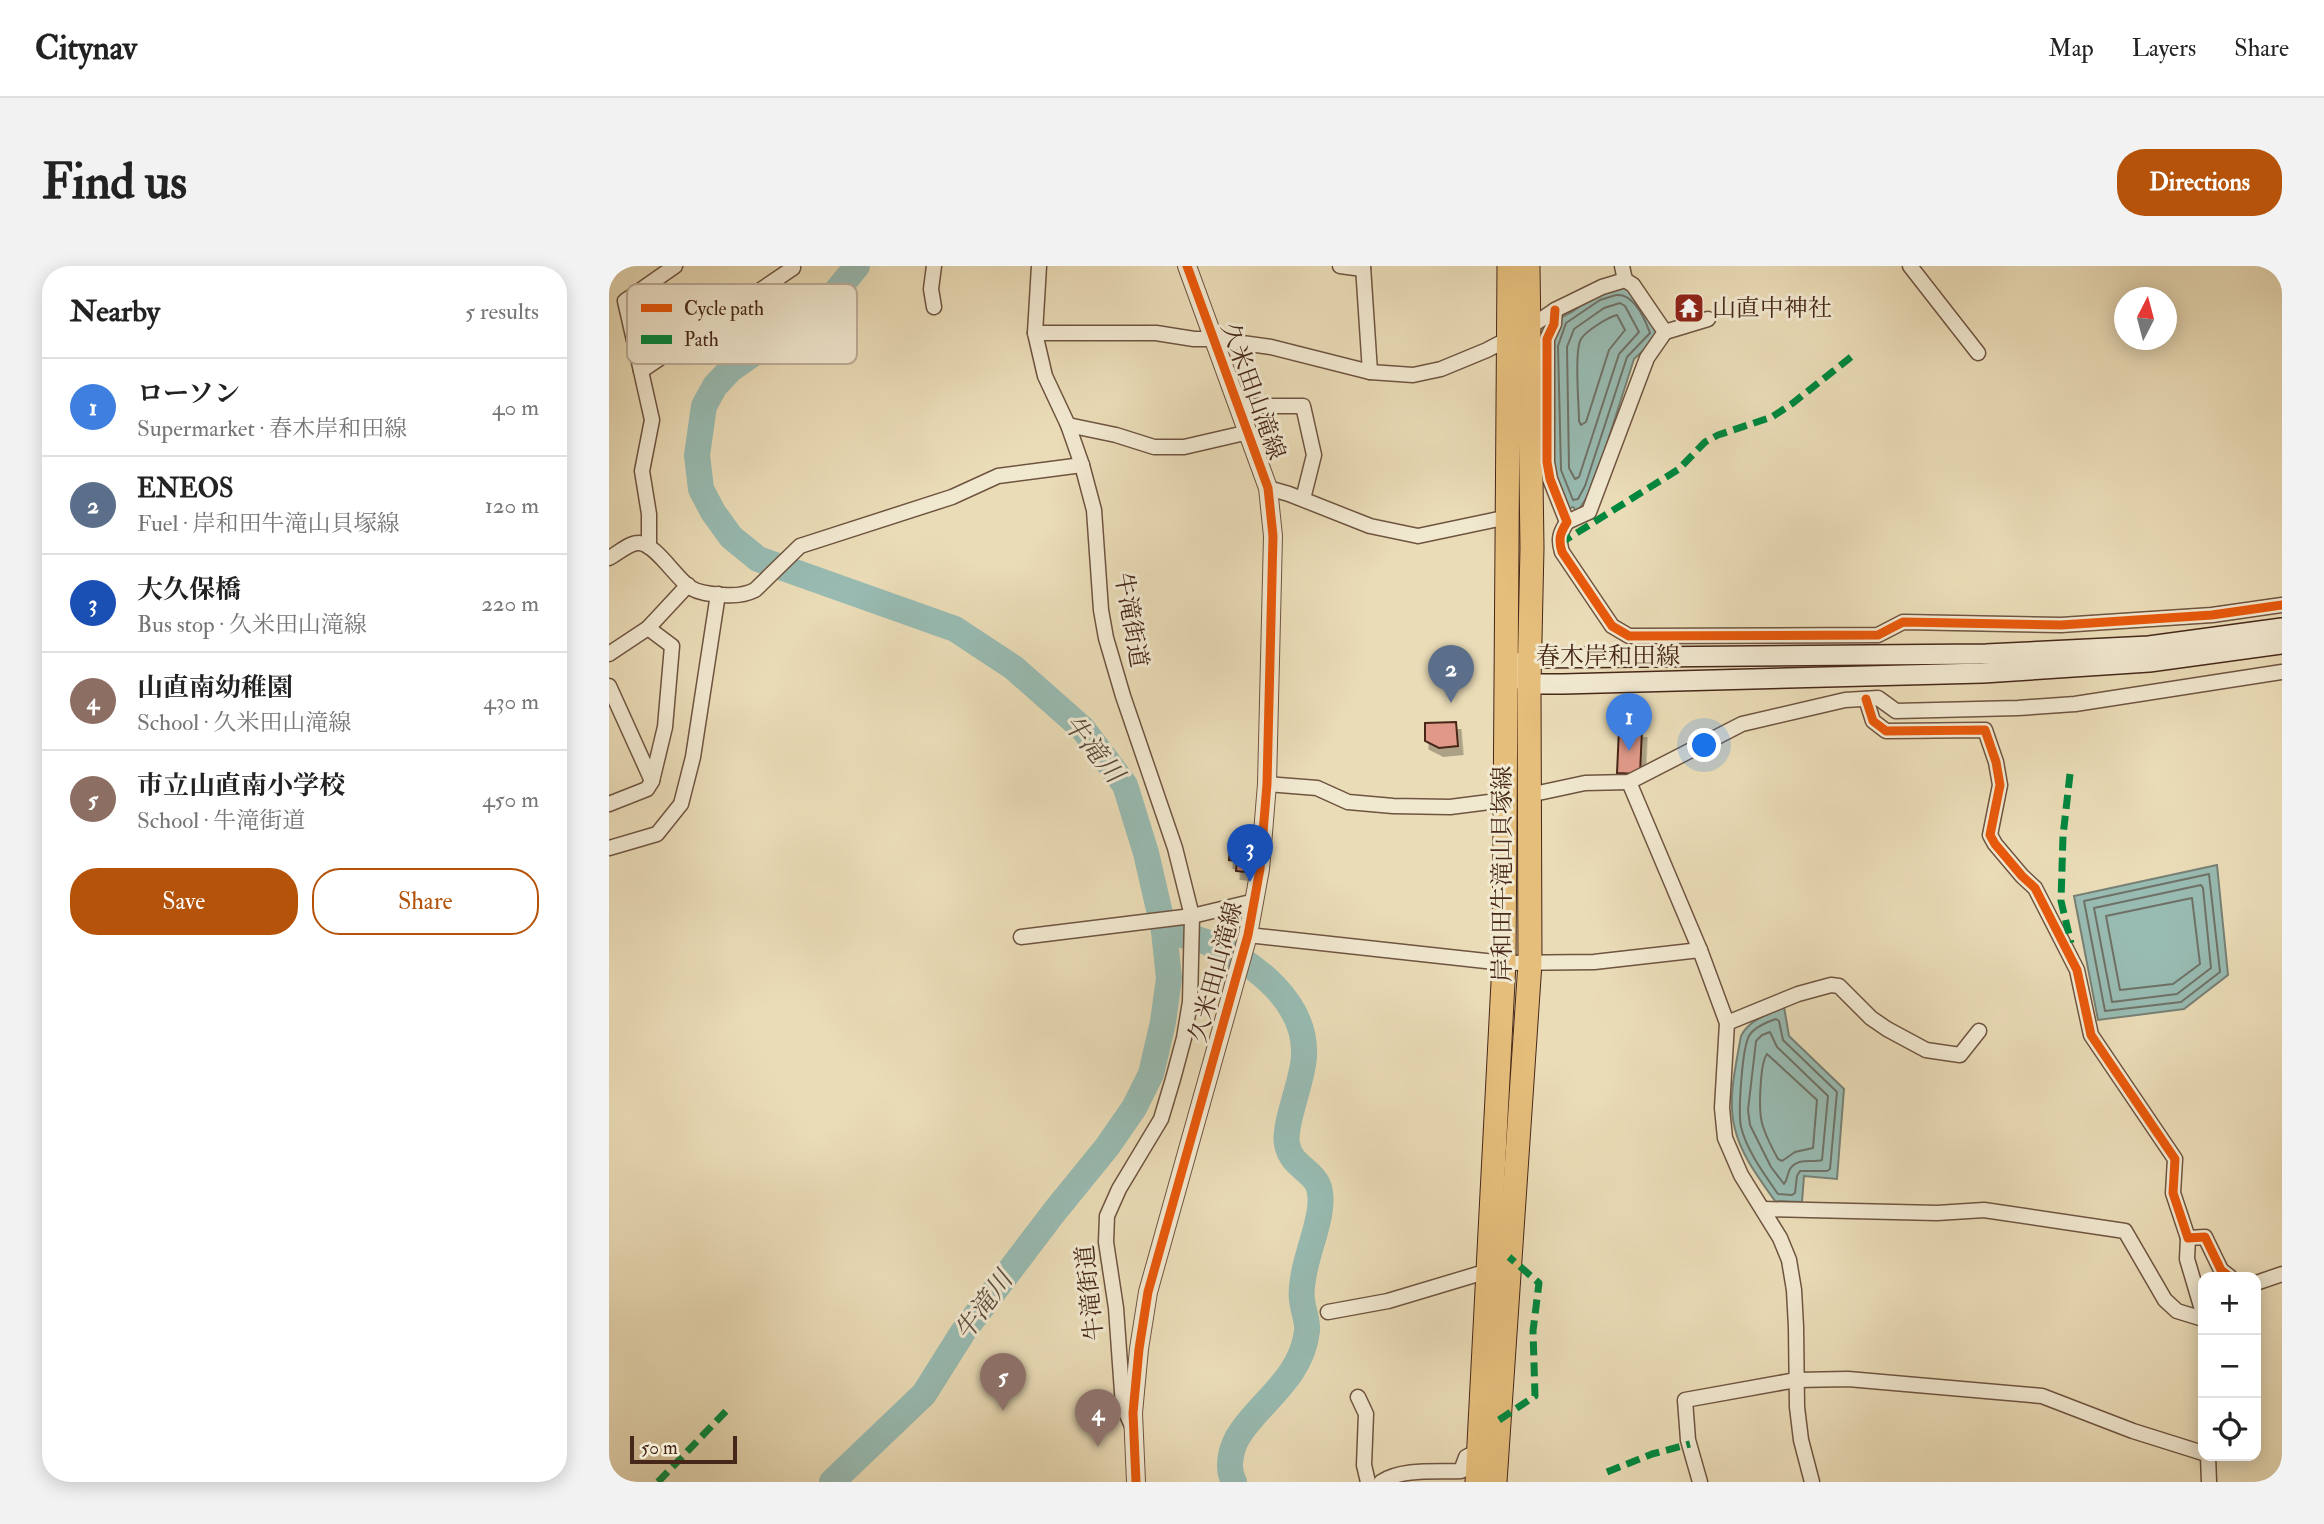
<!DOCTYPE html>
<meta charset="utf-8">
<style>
:root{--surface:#fff;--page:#f2f2f2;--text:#222;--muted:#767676;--line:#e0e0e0;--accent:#b45309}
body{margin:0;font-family:"IM FELL Double Pica","Noto Serif JP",serif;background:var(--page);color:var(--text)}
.controls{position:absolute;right:21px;bottom:21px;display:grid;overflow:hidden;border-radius:14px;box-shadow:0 4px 18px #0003}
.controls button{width:63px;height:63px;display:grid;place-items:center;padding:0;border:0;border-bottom:2px solid var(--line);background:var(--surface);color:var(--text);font:35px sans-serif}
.compass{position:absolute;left:1505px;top:21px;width:63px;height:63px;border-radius:50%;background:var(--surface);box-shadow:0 4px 18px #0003;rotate:6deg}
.scale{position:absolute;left:21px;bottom:18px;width:107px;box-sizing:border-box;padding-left:7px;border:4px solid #462719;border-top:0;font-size:19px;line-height:24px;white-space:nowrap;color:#462719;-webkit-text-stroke:5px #f1e8d0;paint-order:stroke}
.you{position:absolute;left:1096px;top:480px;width:24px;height:24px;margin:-18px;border:5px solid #fff;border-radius:50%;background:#1a73e8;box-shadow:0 0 0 10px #1a73e833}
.badge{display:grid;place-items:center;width:46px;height:46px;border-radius:50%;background:var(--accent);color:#fff;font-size:23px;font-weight:700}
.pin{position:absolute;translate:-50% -58px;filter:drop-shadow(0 2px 4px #0008)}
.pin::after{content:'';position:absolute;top:37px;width:24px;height:21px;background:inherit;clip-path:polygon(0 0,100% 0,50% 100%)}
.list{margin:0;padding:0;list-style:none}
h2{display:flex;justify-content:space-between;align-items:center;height:91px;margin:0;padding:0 28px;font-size:30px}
h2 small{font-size:23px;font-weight:400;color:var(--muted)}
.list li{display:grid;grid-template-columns:46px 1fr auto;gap:21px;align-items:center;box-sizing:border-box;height:98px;padding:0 28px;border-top:2px solid var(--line)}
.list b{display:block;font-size:26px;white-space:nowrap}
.list p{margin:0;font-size:23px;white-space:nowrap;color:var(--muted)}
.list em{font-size:23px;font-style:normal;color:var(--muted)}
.actions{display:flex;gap:14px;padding:21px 28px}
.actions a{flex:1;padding:16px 0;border:2px solid var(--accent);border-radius:28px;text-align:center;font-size:24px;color:var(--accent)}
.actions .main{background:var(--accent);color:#fff}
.icon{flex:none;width:38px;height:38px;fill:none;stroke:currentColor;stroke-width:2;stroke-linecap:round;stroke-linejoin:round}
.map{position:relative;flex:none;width:1673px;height:1216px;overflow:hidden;border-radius:28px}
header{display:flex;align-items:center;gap:42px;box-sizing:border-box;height:98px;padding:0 35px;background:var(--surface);border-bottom:2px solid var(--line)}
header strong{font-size:33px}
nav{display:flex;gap:38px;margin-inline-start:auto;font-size:24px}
.intro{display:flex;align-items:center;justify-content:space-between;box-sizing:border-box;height:168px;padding:0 42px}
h1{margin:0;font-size:49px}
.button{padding:18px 32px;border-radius:28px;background:var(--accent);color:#fff;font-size:24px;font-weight:700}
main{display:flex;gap:42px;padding:0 42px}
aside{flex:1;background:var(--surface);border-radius:28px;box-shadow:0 4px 18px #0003}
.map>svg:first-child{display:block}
.water{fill:#98bbb2;stroke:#778075;stroke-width:2}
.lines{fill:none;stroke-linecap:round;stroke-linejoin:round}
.shore{stroke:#6f7166;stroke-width:2}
.river{stroke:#98bbb2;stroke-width:26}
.building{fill:#e09989;stroke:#462719;stroke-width:2;filter:url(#shadow)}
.minor-casing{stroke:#6f5440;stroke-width:17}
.tertiary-casing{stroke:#6f5440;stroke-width:20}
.secondary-casing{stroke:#462719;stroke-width:22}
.primary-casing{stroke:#462719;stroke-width:25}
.minor{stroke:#f1e8d0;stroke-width:14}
.tertiary{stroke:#f1e8d0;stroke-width:18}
.secondary{stroke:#f1e8d0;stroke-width:19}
.primary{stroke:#e5be7c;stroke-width:23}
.quiet{stroke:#00873e;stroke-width:7;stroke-dasharray:14 7;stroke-linecap:butt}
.cycleway-casing{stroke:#f1e8d0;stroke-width:13}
.cycleway{stroke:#e8590c;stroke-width:9}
.labels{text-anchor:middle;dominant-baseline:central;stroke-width:6;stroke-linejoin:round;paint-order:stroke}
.poi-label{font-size:24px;fill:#462719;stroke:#f1e8d0;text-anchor:start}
.street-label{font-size:24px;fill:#462719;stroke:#f1e8d0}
.water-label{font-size:26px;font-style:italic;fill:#5a4c3f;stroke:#f1e8d0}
.key{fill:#f1e8d0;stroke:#beae99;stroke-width:2}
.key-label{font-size:19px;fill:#462719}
</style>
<header>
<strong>Citynav</strong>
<nav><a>Map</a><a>Layers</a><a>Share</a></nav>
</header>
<div class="intro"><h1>Find us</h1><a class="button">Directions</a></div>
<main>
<aside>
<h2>Nearby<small>5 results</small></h2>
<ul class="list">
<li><span class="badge" style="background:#3f7fe0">1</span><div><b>ローソン</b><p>Supermarket · 春木岸和田線</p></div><em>40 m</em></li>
<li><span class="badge" style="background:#5c6f8a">2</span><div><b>ENEOS</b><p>Fuel · 岸和田牛滝山貝塚線</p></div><em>120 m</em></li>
<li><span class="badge" style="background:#1a4fb4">3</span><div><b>大久保橋</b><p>Bus stop · 久米田山滝線</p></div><em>220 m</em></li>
<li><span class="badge" style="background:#8d6e63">4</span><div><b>山直南幼稚園</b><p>School · 久米田山滝線</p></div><em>430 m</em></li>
<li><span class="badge" style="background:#8d6e63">5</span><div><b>市立山直南小学校</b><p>School · 牛滝街道</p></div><em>450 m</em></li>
</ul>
<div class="actions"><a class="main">Save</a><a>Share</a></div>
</aside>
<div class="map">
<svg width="1673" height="1216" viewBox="0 0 1673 1216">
<defs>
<filter id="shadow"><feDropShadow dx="4.5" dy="8" stdDeviation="0" flood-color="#0004"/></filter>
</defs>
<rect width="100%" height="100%" fill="#eadcb7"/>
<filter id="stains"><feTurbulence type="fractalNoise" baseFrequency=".00286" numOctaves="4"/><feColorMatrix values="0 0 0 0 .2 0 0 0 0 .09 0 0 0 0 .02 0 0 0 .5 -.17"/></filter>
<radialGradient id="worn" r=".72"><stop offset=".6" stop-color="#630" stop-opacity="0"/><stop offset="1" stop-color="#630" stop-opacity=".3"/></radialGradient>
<!-- water -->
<g class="water">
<path d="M1015 21 1027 28 1051 69 1025 93 983 224 968 246 964 241 959 243 945 205 942 79 951 52 963 46 988 28Z"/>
<path d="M1608 599 1619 709 1575 743 1489 754 1465 630Z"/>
<path d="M1175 741 1180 770 1235 823 1228 913 1195 910 1193 936 1166 935C1151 914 1132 889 1126 863 1118 834 1127 799 1132 770 1140 754 1159 748 1175 741Z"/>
</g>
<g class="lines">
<!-- shore -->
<g class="shore">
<path d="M1007 29C1025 27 1036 53 1041 67L1018 91 976 220 969 233 964 234 952 204 949 80 957 57 991 34Z"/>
<path d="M1011 37 1016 40 1030 66 1010 88 970 211 966 213 960 202 958 81 965 63 995 42Z"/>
<path d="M1008 49 1016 64 1000 84 977 156 972 159 970 155C970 139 965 85 972 73 977 65 999 51 1008 49Z"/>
<path d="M1600 608 1611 706 1572 736 1496 745 1475 635Z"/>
<path d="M1592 619 1594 622 1602 702 1568 728 1503 736 1485 642Z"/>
<path d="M1583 632 1591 698 1564 718 1511 724 1497 650Z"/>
<path d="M1167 753 1170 755 1174 774 1228 826 1221 903 1218 905H1191L1188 910 1186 927 1183 929 1169 928C1155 908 1138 885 1132 861 1129 846 1133 783 1140 770 1145 761 1158 756 1167 753Z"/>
<path d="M1161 766 1168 781 1219 830 1213 894C1203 897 1189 891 1181 903 1178 908 1179 913 1175 918L1162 901 1141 859 1139 844 1147 775 1153 769Z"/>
<path d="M1158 788 1208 834 1204 882 1186 886 1173 895 1169 893C1151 860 1149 852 1152 814 1153 805 1153 795 1158 788Z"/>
</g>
<!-- river -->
<g class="river">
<path d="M555 665C570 669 587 671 602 678 646 697 697 736 695 789 695 812 674 859 678 878 682 900 702 903 709 919 719 943 697 986 694 1013 693 1019 692 1027 693 1034 694 1044 699 1055 698 1065 693 1110 654 1134 632 1166 622 1180 617 1202 625 1216"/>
<path d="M223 1216 315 1128 354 1066 446 945 498 881 525 842 542 808 554 756 560 712 555 665 537 587 516 519 474 463 405 402 346 363 149 293 122 271 104 246 92 223 88 189 95 140 106 120 121 104 220 34 248 0"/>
</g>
</g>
<!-- building -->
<g class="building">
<path d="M847 456 849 480 830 482 816 475V457Z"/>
<path d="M1010 463 1033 464 1031 508 1008 507Z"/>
<path d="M621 579 637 581 635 606 627 605 628 595 620 594Z"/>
</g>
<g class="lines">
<!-- minor casing -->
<g class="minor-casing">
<g id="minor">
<path d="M66 0 16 35 32 105 184 2 182 0"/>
<path d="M325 0 322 23 325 41"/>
<path d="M430 0 426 67 436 110 459 159 473 199 485 244 492 344 497 372 514 430 566 582 583 650 646 635"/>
<path d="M731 0 754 3"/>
<path d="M754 0 761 106"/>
<path d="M1013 0 1016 14"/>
<path d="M1301 0 1369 87"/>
<path d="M946 44 945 58 938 73V196L941 213 958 256C951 267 949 273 953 286L1003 360 1020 370 1269 369 1294 356 1452 359 1603 349 1673 339"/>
<path d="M426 67H547L585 73H604L662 81 761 106 804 109 832 103 878 84 918 63 946 44 993 21 1016 14 1024 19 1056 66 1099 53"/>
<path d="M32 105 43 154 33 205 40 248V281"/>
<path d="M630 140H694L705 189 694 233"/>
<path d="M459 159 507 169 545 181H575L640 166"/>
<path d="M659 222 680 228 761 260 809 270 899 251"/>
<path d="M958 256 980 246 1038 92 1056 66"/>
<path d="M0 292C8 288 20 277 29 277 46 276 67 313 82 322 92 328 103 328 114 329 125 330 136 329 146 324L191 280 343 231 389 210 473 199"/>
<path d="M0 388 39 362 79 319"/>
<path d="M0 420 43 515"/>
<path d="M1257 433 1264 455 1277 465 1376 464 1387 496 1391 519 1381 569 1386 578 1413 610 1426 622 1468 704 1482 769 1566 893 1564 927 1579 972 1596 971 1612 1004 1621 1011"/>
<path d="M1020 516 1091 684 1118 757 1113 842 1116 872 1132 909 1171 972 1180 994 1185 1024 1187 1061 1188 1141 1192 1174 1203 1216"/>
<path d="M658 518 708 522 739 536 784 540 841 541 896 534"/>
<path d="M920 529 976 517 1020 516 1133 458 1236 434 1269 432 1287 445 1409 442 1466 438 1673 406"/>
<path d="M0 538 38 523 43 515 56 461 63 380 39 362"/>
<path d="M0 582 48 568 72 538 84 491 109 328"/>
<path d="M639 669 895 697 985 696 1091 684"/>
<path d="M412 671 583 650 581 736 575 772 564 813 552 853 510 923 498 950 497 976 507 1042 514 1140 523 1160"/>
<path d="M1118 757 1189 728 1222 719 1230 720 1262 752 1278 763 1317 784 1351 789 1370 765"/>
<path d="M1154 943 1328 947 1375 944 1516 965 1556 1034 1568 1045 1594 1053"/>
<path d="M1579 972 1578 993 1594 1047"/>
<path d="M1647 1017 1673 1008"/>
<path d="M719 1046 779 1035 879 1005"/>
<path d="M749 1131 757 1148 755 1199 759 1216"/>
<path d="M1599 1190 1600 1216"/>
<path d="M772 1216C793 1202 828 1206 852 1205L857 1191 869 1185"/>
<path d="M1091 1216 1079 1174 1076 1134 1187 1114 1239 1113 1433 1130 1524 1165 1594 1187"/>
</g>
</g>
<!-- tertiary casing -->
<g class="tertiary-casing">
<path id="tertiary" d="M527 1216 524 1147 530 1083 539 1026 639 669 651 603 658 518 664 270 659 222 578 0"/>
</g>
<!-- secondary casing -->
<g class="secondary-casing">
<g id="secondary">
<path d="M907 399 921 392 1377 388 1540 380 1673 362"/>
<path d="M908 411 920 418H954L1374 407 1540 396 1673 378"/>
</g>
</g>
<!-- primary casing -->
<g class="primary-casing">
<g id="primary">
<path d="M868 1216 895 697 900 0"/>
<path d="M886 1216 921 697 920 418 923 282 919 0"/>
</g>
</g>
<!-- minor -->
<use href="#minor" class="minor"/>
<!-- tertiary -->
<use href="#tertiary" class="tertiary"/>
<!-- secondary -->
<use href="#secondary" class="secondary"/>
<!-- primary -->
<use href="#primary" class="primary"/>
<!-- quiet -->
<g class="quiet">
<path d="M950 278 1070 203 1096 176 1109 169 1163 151 1184 137 1242 91"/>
<path d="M1461 508 1454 570 1452 635 1462 677"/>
<path d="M890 1154 926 1130 924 1065 930 1017 900 991"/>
<path d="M998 1206 1043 1188 1081 1178"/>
<path d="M49 1216 120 1142"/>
</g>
<!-- cycleway casing -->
<g class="cycleway-casing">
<g id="cycleway">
<path d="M946 44 945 58 938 73V196L941 213 958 256C951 267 949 273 953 286L1003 360 1020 370 1269 369 1294 356 1452 359 1603 349 1673 339"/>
<path d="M1257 433 1264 455 1277 465 1376 464 1387 496 1391 519 1381 569 1386 578 1413 610 1426 622 1468 704 1482 769 1566 893 1564 927 1579 972 1596 971 1612 1004 1621 1011"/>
<path d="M527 1216 524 1147 530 1083 539 1026 639 669 651 603 658 518 664 270 659 222 578 0"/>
</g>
</g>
<!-- cycleway -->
<use href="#cycleway" class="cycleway"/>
</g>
<!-- icons -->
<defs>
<g id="temple-square" transform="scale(1.575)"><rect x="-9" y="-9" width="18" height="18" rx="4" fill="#8f2418" stroke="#f1e8d0"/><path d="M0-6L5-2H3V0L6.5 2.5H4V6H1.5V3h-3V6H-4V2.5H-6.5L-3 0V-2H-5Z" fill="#fff"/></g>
</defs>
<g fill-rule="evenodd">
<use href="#temple-square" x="1080" y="42"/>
</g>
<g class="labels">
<!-- poi labels -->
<g class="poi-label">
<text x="1103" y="42">山直中神社</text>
</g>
<!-- street labels -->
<g class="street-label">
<text transform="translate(644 125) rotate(70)">久米田山滝線</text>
<text transform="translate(522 354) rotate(80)">牛滝街道</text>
<text x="999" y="390">春木岸和田線</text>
<text transform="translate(893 608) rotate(-90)">岸和田牛滝山貝塚線</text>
<text transform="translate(607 706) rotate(-75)">久米田山滝線</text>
<text transform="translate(481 1027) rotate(-96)">牛滝街道</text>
</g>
<!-- water labels -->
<g class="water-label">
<text transform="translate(484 483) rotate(51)">牛滝川</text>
<text transform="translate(375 1040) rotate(-54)">牛滝川</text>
</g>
</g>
<!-- legend -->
<rect x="18" y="18" width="230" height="80" rx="10" class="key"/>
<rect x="32" y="38" width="31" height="8" fill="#e8590c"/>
<rect x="32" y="69" width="31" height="9" fill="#00873e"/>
<g class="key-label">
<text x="75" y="49">Cycle path</text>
<text x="75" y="80">Path</text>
</g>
<rect width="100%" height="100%" filter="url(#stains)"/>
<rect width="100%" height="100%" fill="url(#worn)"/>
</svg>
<div class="controls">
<button>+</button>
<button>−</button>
<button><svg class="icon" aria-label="locate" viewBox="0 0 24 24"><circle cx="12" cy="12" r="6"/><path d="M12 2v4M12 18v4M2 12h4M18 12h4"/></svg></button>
</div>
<svg class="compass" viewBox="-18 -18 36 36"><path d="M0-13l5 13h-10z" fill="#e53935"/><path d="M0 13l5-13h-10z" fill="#767676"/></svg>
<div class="scale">50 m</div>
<div class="you"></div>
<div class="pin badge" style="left:1020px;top:485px;background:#3f7fe0">1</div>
<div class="pin badge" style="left:842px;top:437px;background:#5c6f8a">2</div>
<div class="pin badge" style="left:641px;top:616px;background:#1a4fb4">3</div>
<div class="pin badge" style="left:489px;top:1181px;background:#8d6e63">4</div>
<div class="pin badge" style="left:394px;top:1145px;background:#8d6e63">5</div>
</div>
</main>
